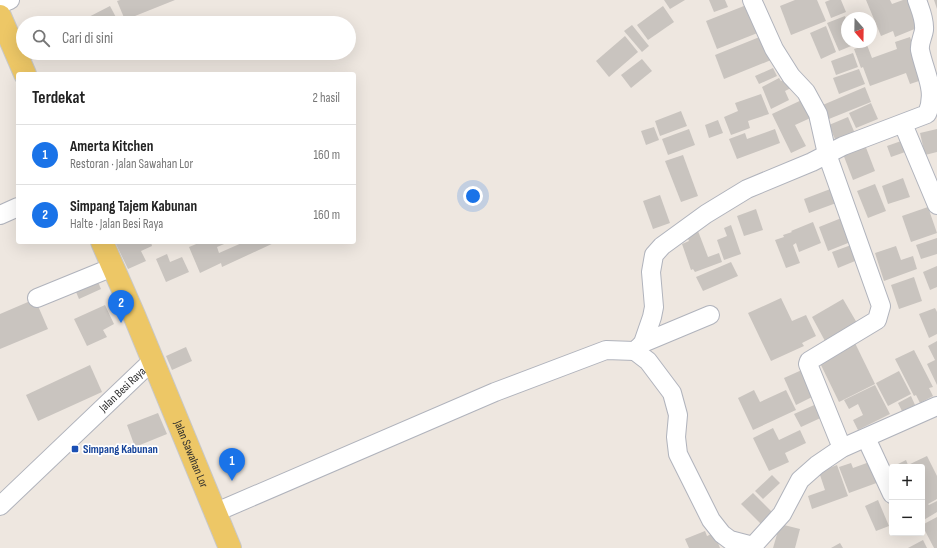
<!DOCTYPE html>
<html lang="id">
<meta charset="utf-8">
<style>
:root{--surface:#fff;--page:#f2f2f2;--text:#222;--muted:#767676;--line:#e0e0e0;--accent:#1a73e8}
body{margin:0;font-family:"Sofia Sans Condensed",sans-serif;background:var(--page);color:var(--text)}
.controls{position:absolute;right:12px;bottom:12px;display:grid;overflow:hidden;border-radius:4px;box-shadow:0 4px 16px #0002}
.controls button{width:36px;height:36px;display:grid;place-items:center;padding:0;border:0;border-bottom:1px solid var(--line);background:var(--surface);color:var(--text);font:20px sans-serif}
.compass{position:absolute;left:841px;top:12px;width:36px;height:36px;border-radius:50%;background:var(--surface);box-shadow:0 4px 16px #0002;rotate:160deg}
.you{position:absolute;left:473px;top:196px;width:14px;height:14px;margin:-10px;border:3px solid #fff;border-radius:50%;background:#1a73e8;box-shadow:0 0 0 6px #1a73e833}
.badge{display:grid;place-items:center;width:26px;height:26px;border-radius:50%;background:var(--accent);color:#fff;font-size:13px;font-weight:700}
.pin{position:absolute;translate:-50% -33px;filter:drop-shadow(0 1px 2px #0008)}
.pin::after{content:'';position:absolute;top:21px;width:14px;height:12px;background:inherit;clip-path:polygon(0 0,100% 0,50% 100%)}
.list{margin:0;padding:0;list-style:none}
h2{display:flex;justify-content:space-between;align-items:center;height:52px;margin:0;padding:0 16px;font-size:17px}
h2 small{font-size:13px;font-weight:400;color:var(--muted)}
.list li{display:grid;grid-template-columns:26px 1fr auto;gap:12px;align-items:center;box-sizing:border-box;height:60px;padding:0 16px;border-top:1px solid var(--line)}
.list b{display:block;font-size:15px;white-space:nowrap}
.list p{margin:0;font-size:13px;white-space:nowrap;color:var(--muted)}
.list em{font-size:13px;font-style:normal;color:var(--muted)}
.icon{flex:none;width:22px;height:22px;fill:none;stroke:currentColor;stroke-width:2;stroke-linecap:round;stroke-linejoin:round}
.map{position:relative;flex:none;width:937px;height:548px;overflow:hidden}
.search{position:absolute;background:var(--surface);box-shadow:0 4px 16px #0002;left:16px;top:16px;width:340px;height:44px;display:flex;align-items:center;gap:10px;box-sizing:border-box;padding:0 14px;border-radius:22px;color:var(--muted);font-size:15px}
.panel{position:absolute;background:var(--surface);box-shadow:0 4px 16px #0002;left:16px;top:72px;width:340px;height:172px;border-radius:4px}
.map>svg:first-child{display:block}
.building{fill:#c9c4bf}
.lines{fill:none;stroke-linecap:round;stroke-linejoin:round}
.minor-casing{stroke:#b0b3bc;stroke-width:20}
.major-casing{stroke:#c8c8c8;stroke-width:24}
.minor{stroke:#fff;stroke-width:18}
.major{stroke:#edc766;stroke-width:22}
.transit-dot{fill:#1a4fb4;stroke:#fff;stroke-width:1.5}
.labels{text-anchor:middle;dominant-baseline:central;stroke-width:3.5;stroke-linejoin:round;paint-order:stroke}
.street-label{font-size:12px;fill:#2d2d2d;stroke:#fff}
.transit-label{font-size:12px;font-weight:bold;fill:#164399;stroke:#fff;text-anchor:start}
</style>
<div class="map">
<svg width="937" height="548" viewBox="0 0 937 548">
<rect width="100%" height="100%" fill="#eee7e0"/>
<!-- building -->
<g class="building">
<path d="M120 0H175L125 20 117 1Z"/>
<path d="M664 0H685L670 9Z"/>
<path d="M709 0H725L728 7 714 12Z"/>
<path d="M795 0H817L826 21 791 35 780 6Z"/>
<path d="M830 0H841L846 12 831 18 825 2Z"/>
<path d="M866 0H890L892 4 903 0H911L922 26 895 37 893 31 881 36Z"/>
<path d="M934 0H937V9Z"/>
<path d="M749 4 760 32 717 49 706 21Z"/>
<path d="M110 6 119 23H77Z"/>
<path d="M663 6 674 22 648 40 637 25Z"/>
<path d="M845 16 847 22V42H861L839 51 827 23Z"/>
<path d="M632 25 649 46 642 52 624 31Z"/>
<path d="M826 26 836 52 821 59 810 33Z"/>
<path d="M871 27 875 36 871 38Z"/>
<path d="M625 36 638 52 609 77 596 61Z"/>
<path d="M762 36 771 60 724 79 715 55Z"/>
<path d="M910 37 925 79 910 84 906 73 870 86 863 67 861 68 854 49 867 45 872 58 897 49 895 42Z"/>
<path d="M41 53H60L44 60Z"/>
<path d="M853 53 858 67 836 75 831 61Z"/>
<path d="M642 59 652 71 631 88 621 75Z"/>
<path d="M773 68 777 76 759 84 755 76Z"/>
<path d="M859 69 865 84 839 94 833 78Z"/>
<path d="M779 78 781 81 786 79 791 88 785 91 789 100 771 109 762 87Z"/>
<path d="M865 87 871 102 824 121 818 107Z"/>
<path d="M761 94 769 114 748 121 750 128 731 135 724 117 738 111 735 103Z"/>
<path d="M808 97 817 115 795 125 806 146 791 153 772 114Z"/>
<path d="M871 103 878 119 856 128 849 113Z"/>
<path d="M681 111 687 126 660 136 655 121Z"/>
<path d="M848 117 856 136 837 144 829 125Z"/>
<path d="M718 120 723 133 709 138 705 125Z"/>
<path d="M654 127 659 140 646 145 641 131Z"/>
<path d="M689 129 695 145 668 155 662 139Z"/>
<path d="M775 129 780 143 737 159 729 139 745 133 747 139Z"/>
<path d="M937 129V152L925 155 920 133Z"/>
<path d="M904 140 908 151 891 157 887 146Z"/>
<path d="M865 145 875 171 853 180 843 154Z"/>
<path d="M683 155 698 196 681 202 665 161Z"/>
<path d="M903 178 910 197 888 204 882 186Z"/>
<path d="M875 184 886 211 868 218 857 191Z"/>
<path d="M833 188 839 202 809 213 804 199Z"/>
<path d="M660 195 670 223 653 229 643 201Z"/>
<path d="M928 207 937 233 911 242 902 216Z"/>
<path d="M756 209 763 230 744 236 737 216Z"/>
<path d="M844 217 853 241 828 251 819 227Z"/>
<path d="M813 222 821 243 799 252 796 243 793 245 800 263 786 268 775 240 784 237 783 235 792 232 791 231Z"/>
<path d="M731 225 741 254 724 260 717 240 727 236 724 228Z"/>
<path d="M698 231 708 257 719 253 722 262 695 272 693 269 691 270 682 244 689 241 687 236Z"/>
<path d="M937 238V254L921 259 916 245Z"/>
<path d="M115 242H151L152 246 141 251 146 261 128 269Z"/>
<path d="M201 242H229L217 247 219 253 244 242H276L222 267 221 263 200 273 189 247Z"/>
<path d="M854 244 860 259 838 268 832 252Z"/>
<path d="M896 246 901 260 913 256 917 269 884 281 875 253Z"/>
<path d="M167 254 170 262 182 257 189 272 166 282 156 259Z"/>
<path d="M731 262 738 276 703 291 696 277Z"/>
<path d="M937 266V287L930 290 923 272Z"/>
<path d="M95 275 101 289 79 299 73 285Z"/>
<path d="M914 277 922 301 899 309 891 285Z"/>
<path d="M781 298 792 321 806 315 816 336 802 343 804 346 771 361 748 313Z"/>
<path d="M35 299 48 329 0 349V314Z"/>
<path d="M843 299 857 323 825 341 812 317Z"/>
<path d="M105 305 114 324 103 330 107 337 87 346 74 319Z"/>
<path d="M935 308 937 312V334L929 338 919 314Z"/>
<path d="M937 341V385L927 364 935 360 928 346Z"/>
<path d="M855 343 875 384 839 402 819 361Z"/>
<path d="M186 347 192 361 172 370 166 356Z"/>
<path d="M914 350 933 387 929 388 933 396 920 403 916 395 914 396 895 359Z"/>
<path d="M90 365 102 392 38 421 26 395Z"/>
<path d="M804 369 816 395 796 405 784 378Z"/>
<path d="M899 371 911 394 888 406 876 383Z"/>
<path d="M875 385 890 414 858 430 853 420 863 415 858 404 849 409 844 400Z"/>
<path d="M754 390 760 402 786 390 796 410 753 430 738 398Z"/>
<path d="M911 396 915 405 902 411 898 403Z"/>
<path d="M821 402 827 415 801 427 794 414Z"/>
<path d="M158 413 167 434 135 447 127 425Z"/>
<path d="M773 428 779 440 800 430 806 443 785 453 789 462 769 471 753 438Z"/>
<path d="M927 456 937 476V499L928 504 929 505 937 501V512L922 521V467H892L906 460 908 465Z"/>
<path d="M875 460 882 481 849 493 839 467 851 463 853 468Z"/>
<path d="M837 465 848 496 812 509 808 496 825 490 819 472Z"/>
<path d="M772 475 780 483 763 499 755 491Z"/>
<path d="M753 493 775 515 763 526 741 504Z"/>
<path d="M878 500 889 526 876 531 865 506Z"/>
<path d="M937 517V548H934L922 525Z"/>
<path d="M780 524 800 529 795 548H773Z"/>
<path d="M705 531 707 536 714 533 720 548H689L685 539Z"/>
<path d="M923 540 927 548H908Z"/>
<path d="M840 543 843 548H831Z"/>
</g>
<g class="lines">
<!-- minor casing -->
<g class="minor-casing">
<g id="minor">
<path d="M752 0 774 49 791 76 806 92 818 114 827 154 881 306 877 320 809 361 808 364 842 448"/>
<path d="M0 4 10 0"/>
<path d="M903 124 937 205"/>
<path d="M0 215 18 207"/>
<path d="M37 298 113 267"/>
<path d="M643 343 710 315"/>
<path d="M635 351 648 361 672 393 678 415 676 437 678 454 711 520 722 534 730 540 753 546"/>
<path d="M866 438 892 494"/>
<path id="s1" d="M0 506 152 361"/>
<path d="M214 513 495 392 606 350 635 351 643 343 652 317 654 307 651 272 654 255 662 246 706 214 747 189 812 162 843 146 927 114C937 91 925 74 920 50 919 43 923 37 924 30 925 19 920 9 917 0"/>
<path d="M754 548 753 546 782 514 800 480 817 465 842 448 937 406"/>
</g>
</g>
<!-- major casing -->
<g class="major-casing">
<g id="major">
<path d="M0 16 25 74"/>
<path id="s2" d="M102 242 134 315 230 548"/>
</g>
</g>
<!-- minor -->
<use href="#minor" class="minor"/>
<!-- major -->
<use href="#major" class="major"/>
</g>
<!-- markers -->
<rect class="transit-dot" x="71" y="445" width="8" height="8" rx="2"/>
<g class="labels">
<!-- street labels -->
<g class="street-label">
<text stroke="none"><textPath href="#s1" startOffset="169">Jalan Besi Raya</textPath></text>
<text stroke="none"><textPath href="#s2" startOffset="230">Jalan Sawahan Lor</textPath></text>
</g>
<!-- transit labels -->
<g class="transit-label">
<text x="83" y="449">Simpang Kabunan</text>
</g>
</g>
</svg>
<div class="controls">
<button>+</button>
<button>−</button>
</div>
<svg class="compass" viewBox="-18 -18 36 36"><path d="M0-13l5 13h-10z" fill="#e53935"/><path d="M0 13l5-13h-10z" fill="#767676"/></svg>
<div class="you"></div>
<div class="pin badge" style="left:232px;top:481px">1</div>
<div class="pin badge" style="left:121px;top:323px">2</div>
<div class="search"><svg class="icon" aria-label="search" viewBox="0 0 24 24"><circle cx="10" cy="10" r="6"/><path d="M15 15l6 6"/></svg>Cari di sini</div>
<section class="panel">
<h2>Terdekat<small>2 hasil</small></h2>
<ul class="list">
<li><span class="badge">1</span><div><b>Amerta Kitchen</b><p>Restoran · Jalan Sawahan Lor</p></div><em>160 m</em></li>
<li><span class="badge">2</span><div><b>Simpang Tajem Kabunan</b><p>Halte · Jalan Besi Raya</p></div><em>160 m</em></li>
</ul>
</section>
</div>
